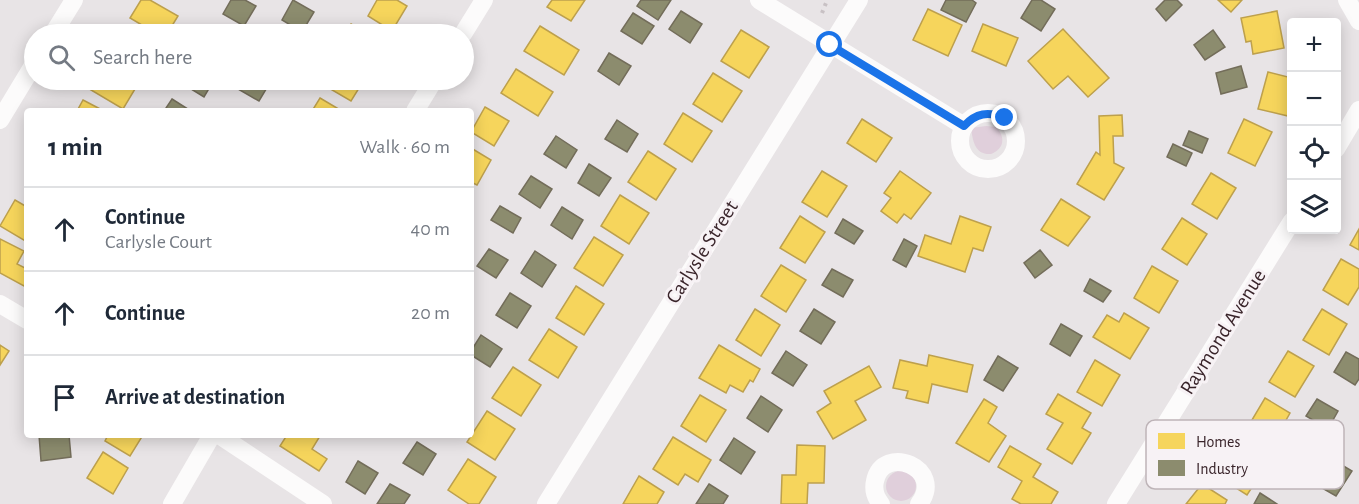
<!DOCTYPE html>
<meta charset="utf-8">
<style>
:root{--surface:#fff;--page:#f6f6f7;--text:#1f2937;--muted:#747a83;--line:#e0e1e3}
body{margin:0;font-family:"Alegreya Sans",sans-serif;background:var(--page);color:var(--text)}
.controls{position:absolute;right:18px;top:18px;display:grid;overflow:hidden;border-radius:6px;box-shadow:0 3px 15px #0003}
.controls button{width:54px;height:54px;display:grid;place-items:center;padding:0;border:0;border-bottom:2px solid var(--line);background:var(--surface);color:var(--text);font:30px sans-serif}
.stop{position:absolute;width:18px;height:18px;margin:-14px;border:4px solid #1a73e8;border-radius:50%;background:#fff}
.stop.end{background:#1a73e8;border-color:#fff;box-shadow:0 2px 6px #0008}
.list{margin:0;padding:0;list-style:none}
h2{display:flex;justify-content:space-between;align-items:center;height:78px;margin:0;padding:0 24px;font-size:26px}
h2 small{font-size:20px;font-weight:400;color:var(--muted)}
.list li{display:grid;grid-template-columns:39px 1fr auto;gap:18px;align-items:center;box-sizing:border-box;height:84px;padding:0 24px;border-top:2px solid var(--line)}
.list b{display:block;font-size:22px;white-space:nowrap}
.list p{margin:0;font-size:20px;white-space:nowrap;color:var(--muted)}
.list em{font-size:20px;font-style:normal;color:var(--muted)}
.icon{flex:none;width:33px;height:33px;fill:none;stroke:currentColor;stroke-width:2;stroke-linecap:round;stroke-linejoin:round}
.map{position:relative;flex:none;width:1359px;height:504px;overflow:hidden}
.search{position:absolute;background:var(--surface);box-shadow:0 3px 15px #0003;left:24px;top:24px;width:450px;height:66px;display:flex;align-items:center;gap:15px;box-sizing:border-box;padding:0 21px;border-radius:33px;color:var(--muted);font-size:22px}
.panel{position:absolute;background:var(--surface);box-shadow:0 3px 15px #0003;left:24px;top:108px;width:450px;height:330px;border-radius:6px}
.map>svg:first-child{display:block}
.green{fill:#e0cfdb}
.homes{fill:#f6d55c;stroke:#bda04d;stroke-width:1.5}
.industry{fill:#8c8c6e;stroke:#736d5a;stroke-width:1.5}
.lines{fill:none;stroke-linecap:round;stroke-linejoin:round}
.path{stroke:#c8c1c4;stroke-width:4;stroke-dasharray:3 4.5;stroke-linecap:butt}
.street{stroke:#fcfbfb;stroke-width:18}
.route{stroke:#1a73e8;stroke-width:8}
.labels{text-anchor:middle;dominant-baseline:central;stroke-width:6;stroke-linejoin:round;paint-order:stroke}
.street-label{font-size:21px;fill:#39242a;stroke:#f7f2f5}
.key{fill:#f7f2f5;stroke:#beb4b8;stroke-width:1.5}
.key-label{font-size:16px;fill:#39242a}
</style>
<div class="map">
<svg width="1359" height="504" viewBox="0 0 1359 504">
<rect width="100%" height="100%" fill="#e8e4e6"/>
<!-- green -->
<g class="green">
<path d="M986 126 996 127C1006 137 1004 149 991 154 975 155 973 142 971 128Z"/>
<circle cx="901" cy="486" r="15"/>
</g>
<!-- homes -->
<g class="homes">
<path d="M141 0H150L178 16 167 34H157L130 18Z"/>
<path d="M377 0H397L407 6 392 31 368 16Z"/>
<path d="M552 0H585L571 21 547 7Z"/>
<path d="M1218 0H1242L1231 12Z"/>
<path d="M928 9 962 25 948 56 913 40Z"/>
<path d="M1277 11 1284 48 1253 54 1251 41 1246 42 1241 18Z"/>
<path d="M351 24 364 32 366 29 375 34H345Z"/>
<path d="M983 24 1018 38 1006 66 972 51Z"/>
<path d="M540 26 579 50 564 75 524 51Z"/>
<path d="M1063 29 1109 78 1088 97 1068 76 1053 89 1028 61Z"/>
<path d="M741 30 769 47 749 78 721 61Z"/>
<path d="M516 69 553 92 538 116 501 93Z"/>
<path d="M1268 72 1292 78V103L1288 116 1258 109Z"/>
<path d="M713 73 742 91 722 122 693 104Z"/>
<path d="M91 80H131L138 84 123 109 86 87Z"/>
<path d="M331 80H364L351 101 327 87Z"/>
<path d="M320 98 342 111H312Z"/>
<path d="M83 100 104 111H77Z"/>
<path d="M485 107 509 121 494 146 471 132Z"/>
<path d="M683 113 712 131 692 162 664 144Z"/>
<path d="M1122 115 1123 136H1113L1114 163 1124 168 1104 200 1077 184 1096 152 1100 155 1099 116Z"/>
<path d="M862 119 892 138 876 162 847 143Z"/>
<path d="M1244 119 1272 132 1255 166 1228 153Z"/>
<path d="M471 148 491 160 477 185 471 182Z"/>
<path d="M648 151 676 169 656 200 628 182Z"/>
<path d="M822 171 847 186 827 217 802 202Z"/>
<path d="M900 171 931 193 911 219 904 214 897 223 881 211 891 198 884 193Z"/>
<path d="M1211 173 1236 188 1217 219 1192 204Z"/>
<path d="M620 195 649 213 629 244 601 226Z"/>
<path d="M1061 199 1090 217 1068 246 1041 230Z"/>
<path d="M15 200 27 207V242L0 226Z"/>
<path d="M800 216 825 232 805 263 780 248Z"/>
<path d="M960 216 991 227 983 251 973 248 965 272 918 256 925 235 951 244Z"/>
<path d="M1182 218 1207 234 1187 265 1162 249Z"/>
<path d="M1359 229V250L1350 245Z"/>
<path d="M594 237 623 255 603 286 574 268Z"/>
<path d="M0 239 24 251 17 264 27 269V280L24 286 0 273Z"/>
<path d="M1341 259 1359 269V287L1348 305 1323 290Z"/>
<path d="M781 265 806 280 786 312 761 296Z"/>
<path d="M1152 266 1178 281 1159 313 1134 298Z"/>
<path d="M576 286 604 304 584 335 556 318Z"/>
<path d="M755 309 780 325 761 356 736 340Z"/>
<path d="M1322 309 1347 324 1329 355 1303 340Z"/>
<path d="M1124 313 1149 328 1130 359 1093 337 1107 315 1119 322Z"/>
<path d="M549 329 577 347 558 378 529 360Z"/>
<path d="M0 345 9 351 0 365Z"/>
<path d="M719 345 760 369 753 382 750 380 743 392 730 385 726 393 699 378Z"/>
<path d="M1288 351 1314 366 1295 397 1269 382Z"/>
<path d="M929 355 973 365 967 392 932 384 928 403 906 398 908 391 893 388 900 360 927 366Z"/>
<path d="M1095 360 1120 375 1102 406 1077 392Z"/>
<path d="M869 366 881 387 855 401 866 420 833 439 817 412 831 403 824 391Z"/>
<path d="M513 367 541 385 521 416 492 398Z"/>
<path d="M1058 394 1091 413 1082 428 1091 433 1072 464 1047 449 1063 423 1046 414Z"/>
<path d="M700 395 726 410 706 442 681 426Z"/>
<path d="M1265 398 1290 413 1272 445 1246 430Z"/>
<path d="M984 399 997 407 988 423 1006 436 989 462 956 443Z"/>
<path d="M487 411 515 429 495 460 467 442Z"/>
<path d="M108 435H143L130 456 105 441Z"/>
<path d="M287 435 320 436 312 449 327 459 319 471 280 446Z"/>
<path d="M673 437 711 460 698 482 685 474 678 485 653 469Z"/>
<path d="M1228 439 1267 464 1247 495 1208 470Z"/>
<path d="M797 445 825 446 824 483H808L807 504H781L782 475H796Z"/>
<path d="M1010 446 1041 464 1033 477 1058 492 1051 504H1021L1012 499 1022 481 998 467Z"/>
<path d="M103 452 128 468 113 494 87 478Z"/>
<path d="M468 459 496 477 479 504H469L448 490Z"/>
<path d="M639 476 664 492 657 504H623Z"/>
<path d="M1202 484 1227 500 1225 504H1186Z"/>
</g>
<!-- industry -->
<g class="industry">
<path d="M231 0H245L256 6 244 26 223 14Z"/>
<path d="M293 0 314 12 302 32 282 20Z"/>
<path d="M641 0H671L658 20 637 6Z"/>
<path d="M946 0H972L976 3 966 22 941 10Z"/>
<path d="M1032 0H1041L1055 9 1041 31 1021 18Z"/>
<path d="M1165 0H1177L1182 5 1166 21 1156 9Z"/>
<path d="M681 11 702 24 690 43 669 29Z"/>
<path d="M633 13 654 26 642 44 621 31Z"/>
<path d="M1213 30 1225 47 1205 60 1194 45Z"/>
<path d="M609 53 631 66 619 85 598 71Z"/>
<path d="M1241 66 1247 87 1221 94 1216 73Z"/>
<path d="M186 80H214L204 97 183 84Z"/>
<path d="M244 80H268L271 81 259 101 238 89Z"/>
<path d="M172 99 191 111H164Z"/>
<path d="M617 120 638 134 627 152 605 139Z"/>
<path d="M1189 131 1208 139 1202 153 1183 145Z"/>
<path d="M556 136 577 150 566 168 544 154Z"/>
<path d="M1173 144 1192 153 1186 166 1167 157Z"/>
<path d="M589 164 611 178 599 196 578 183Z"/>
<path d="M531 176 552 189 540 208 519 194Z"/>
<path d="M500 206 521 218 513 233 491 220Z"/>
<path d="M562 207 583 220 572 239 551 225Z"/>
<path d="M843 219 863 231 854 244 835 233Z"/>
<path d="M904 239 917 246 906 267 893 260Z"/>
<path d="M489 249 508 260 496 278 477 266Z"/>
<path d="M1040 250 1052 265 1035 278 1024 263Z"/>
<path d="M535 251 556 265 542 287 521 273Z"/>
<path d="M832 269 853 280 843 297 822 285Z"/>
<path d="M1090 279 1111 291 1103 302 1084 291Z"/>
<path d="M510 293 531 306 517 328 496 315Z"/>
<path d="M814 309 835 322 821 344 800 331Z"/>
<path d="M1061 324 1082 336 1070 356 1050 344Z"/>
<path d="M481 335 502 349 490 367 471 355V351Z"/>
<path d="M786 351 807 365 793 386 772 373Z"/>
<path d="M1346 352 1359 359V379L1355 385 1334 372Z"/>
<path d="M998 356 1018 368 1003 391 984 380Z"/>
<path d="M761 396 782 410 768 432 747 418Z"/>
<path d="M1317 399 1338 411 1328 429 1306 416Z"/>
<path d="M39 435H69L71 457 41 461Z"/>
<path d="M734 438 755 452 741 474 720 460Z"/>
<path d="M417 442 436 454 423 475 403 463Z"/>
<path d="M1330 458 1352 471 1336 496 1315 484Z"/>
<path d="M358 461 378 473 365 494 346 482Z"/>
<path d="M390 484 410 495 404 504H377Z"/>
<path d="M709 484 728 496 723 504H696Z"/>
<path d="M1260 493 1277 504H1254Z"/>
</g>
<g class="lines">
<!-- path -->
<path class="path" d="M822 13 826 3"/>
<!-- street -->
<g class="street">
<path d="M759 0 964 126"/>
<path d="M1347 0 1359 21"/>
<path d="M53 34 74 0"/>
<path d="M463 34 484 0"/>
<path d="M415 111 434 80"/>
<circle cx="988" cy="141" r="28"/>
<path d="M0 120 34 64"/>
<path d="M1336 149 1359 110"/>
<path d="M0 304 27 320"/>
<path d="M219 435 323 504"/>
<path d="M172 504 212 435"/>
<path d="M546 504 859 0"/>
<path d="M881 504C875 497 873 490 875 481 883 443 946 468 919 504"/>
<path d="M1116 504 1292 221"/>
</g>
</g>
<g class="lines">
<!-- route -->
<path class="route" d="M830 45 964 126C976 113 988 111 1005 118"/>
</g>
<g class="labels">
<!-- street labels -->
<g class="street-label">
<text transform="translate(702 252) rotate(-58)">Carlysle Street</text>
<text transform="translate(1223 332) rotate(-58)">Raymond Avenue</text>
</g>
</g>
<!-- legend -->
<rect x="1146" y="420" width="198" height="69" rx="9" class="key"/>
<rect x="1158" y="433" width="27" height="16" fill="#f6d55c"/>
<rect x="1158" y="460" width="27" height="16" fill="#8c8c6e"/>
<g class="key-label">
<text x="1196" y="447">Homes</text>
<text x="1196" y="474">Industry</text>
</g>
</svg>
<div class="controls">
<button>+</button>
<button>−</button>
<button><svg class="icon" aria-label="locate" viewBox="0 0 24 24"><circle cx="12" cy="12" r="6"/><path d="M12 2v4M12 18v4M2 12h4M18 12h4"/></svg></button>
<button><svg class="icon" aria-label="layers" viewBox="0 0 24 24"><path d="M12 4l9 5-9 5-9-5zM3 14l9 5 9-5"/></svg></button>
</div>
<div class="stop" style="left:830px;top:45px"></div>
<div class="stop end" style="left:1005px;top:118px"></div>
<div class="search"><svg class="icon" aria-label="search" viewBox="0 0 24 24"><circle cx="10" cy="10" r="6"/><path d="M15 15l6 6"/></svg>Search here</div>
<section class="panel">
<h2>1 min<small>Walk · 60 m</small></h2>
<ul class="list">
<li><svg class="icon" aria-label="ahead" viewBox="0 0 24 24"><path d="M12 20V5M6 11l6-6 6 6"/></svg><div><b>Continue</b><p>Carlysle Court</p></div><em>40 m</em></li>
<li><svg class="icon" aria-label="ahead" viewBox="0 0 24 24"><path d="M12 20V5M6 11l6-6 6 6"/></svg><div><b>Continue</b></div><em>20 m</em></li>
<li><svg class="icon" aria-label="arrive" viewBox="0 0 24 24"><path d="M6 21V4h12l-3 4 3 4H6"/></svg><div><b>Arrive at destination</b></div></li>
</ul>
</section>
</div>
